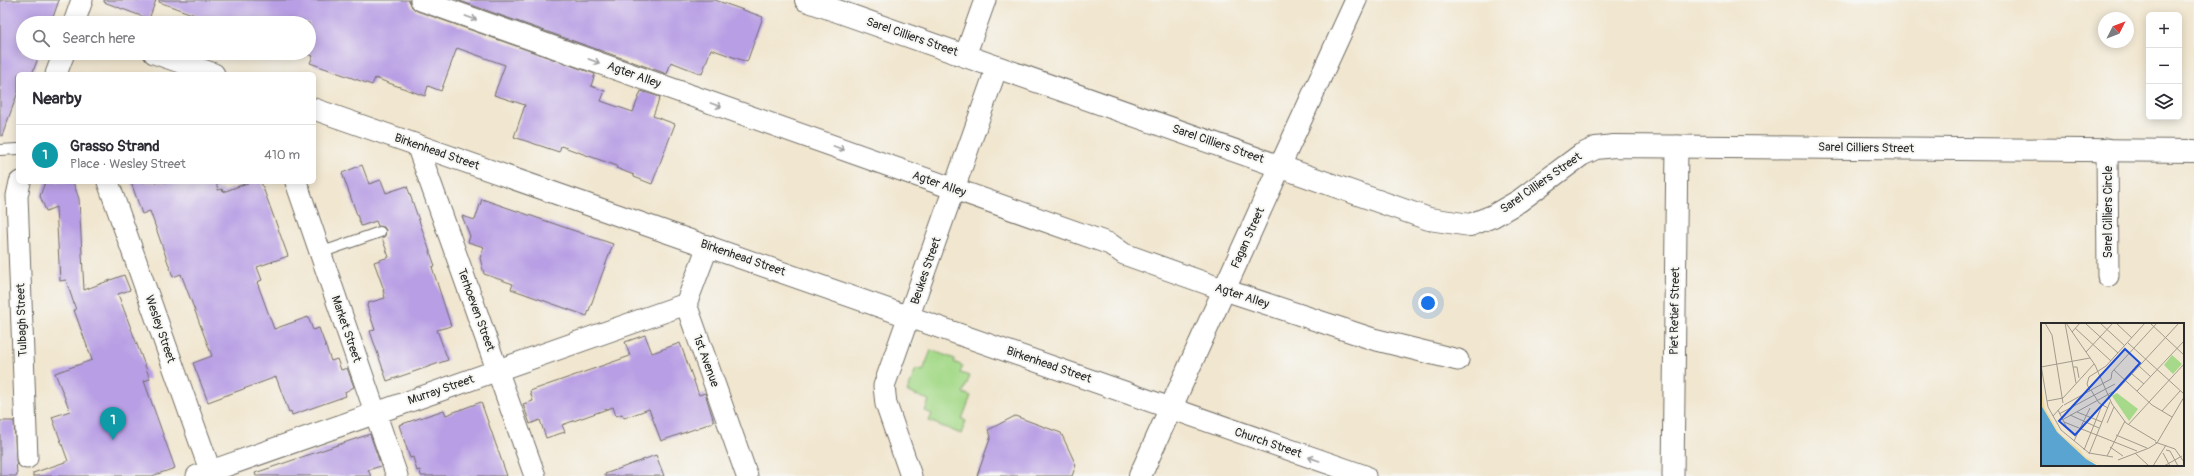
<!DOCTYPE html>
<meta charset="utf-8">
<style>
:root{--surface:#fff;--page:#f2f2f3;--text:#2b2b33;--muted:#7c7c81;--line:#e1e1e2;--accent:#111827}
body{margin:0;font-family:Pangolin,sans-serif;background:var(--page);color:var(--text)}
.controls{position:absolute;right:12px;top:12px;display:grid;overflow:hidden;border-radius:6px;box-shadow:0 2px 10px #0003}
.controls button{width:36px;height:36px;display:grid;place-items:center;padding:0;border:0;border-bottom:1px solid var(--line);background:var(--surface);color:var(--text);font:20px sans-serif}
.compass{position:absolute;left:2098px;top:12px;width:36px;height:36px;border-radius:50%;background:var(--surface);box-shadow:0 2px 10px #0003;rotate:48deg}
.you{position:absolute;left:1428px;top:303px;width:14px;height:14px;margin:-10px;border:3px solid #fff;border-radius:50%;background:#1a73e8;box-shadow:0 0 0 6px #1a73e833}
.badge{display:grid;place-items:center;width:26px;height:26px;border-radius:50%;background:var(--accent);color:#fff;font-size:13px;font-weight:700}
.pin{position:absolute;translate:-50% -33px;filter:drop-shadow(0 1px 2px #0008)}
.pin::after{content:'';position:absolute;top:21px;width:14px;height:12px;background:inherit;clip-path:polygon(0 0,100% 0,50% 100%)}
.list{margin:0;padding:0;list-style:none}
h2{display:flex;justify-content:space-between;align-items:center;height:52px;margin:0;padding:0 16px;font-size:17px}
h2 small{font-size:13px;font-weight:400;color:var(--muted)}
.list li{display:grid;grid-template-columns:26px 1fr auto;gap:12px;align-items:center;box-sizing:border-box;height:60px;padding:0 16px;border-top:1px solid var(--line)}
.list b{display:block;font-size:15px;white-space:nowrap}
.list p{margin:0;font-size:13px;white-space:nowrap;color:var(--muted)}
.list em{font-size:13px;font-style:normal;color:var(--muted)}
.icon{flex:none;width:22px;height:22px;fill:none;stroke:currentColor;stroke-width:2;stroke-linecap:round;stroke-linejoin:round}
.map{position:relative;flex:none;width:2194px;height:476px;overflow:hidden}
.search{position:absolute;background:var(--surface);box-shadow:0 2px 10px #0003;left:16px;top:16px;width:300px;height:44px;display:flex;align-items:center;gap:10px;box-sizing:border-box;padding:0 14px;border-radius:22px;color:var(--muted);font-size:15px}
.panel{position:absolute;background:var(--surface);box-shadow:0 2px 10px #0003;left:16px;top:72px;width:300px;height:112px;border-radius:6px}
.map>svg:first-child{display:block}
.green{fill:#a6da8a;stroke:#68825a}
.building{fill:#b89ee4}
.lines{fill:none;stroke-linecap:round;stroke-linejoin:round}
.service-casing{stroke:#706c64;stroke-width:12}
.minor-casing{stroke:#706c64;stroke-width:23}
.tertiary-casing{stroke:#706c64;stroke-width:24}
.service{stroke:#fff;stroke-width:10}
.minor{stroke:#fff;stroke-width:21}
.tertiary{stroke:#fff;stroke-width:22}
.oneway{stroke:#a0a0a0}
.labels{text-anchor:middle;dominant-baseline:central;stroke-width:4;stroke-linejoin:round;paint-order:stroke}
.street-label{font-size:12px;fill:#2b2b2b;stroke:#f6f6f2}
.inset-road{fill:none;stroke:#a29b8d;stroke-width:1}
.view{fill:#1d4ed8;fill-opacity:0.15;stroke:#1d4ed8;stroke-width:2}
.inset-edge{fill:none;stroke:#2b2b2b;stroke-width:2}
</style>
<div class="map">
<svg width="2194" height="476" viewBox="0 0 2194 476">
<rect width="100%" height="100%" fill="#f6f6f2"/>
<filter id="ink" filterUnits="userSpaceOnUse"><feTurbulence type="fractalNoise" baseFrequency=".025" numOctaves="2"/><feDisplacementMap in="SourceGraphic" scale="8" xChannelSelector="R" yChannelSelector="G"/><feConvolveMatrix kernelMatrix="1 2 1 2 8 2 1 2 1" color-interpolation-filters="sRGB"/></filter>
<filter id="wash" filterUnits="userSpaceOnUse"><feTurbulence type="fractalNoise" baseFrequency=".012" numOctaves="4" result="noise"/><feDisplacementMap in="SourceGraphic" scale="16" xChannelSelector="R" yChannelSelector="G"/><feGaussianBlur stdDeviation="0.9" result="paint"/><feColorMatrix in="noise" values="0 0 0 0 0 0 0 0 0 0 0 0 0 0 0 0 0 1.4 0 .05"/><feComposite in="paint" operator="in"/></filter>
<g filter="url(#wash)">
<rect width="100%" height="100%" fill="#f1e6cf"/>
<!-- green -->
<path class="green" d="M931 350 955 359 954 362 963 366 960 373 970 376 963 393 971 396 962 419 966 421 961 434 929 421 932 414 925 411 929 400 907 392 916 369 923 371Z"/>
<g id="blocks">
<!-- building -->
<g class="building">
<path d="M0 0H59L51 23H23V53H40L32 74H18V92L2 136 0 135Z"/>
<path d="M104 0H156L149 19 104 2Z"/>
<path d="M159 0H409L412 7 417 11 595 74 591 86 605 91 601 101 633 112 641 91 660 97 653 116 675 124 652 184 634 177V175L616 168 617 166 561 146 559 152 514 137 525 105 494 95 505 65 457 48 441 91 428 86 425 96 375 78 372 85 310 63 313 56 303 53H309V23H217L159 2Z"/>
<path d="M457 0H715L763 17 747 62 711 49 702 74 671 62 667 74Z"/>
<path d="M362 165 369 184 381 180 386 193 407 186 435 266 432 267 451 326 437 330 448 360 387 381 370 331 375 330 367 306 368 303 385 298 383 290H384L374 262 389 257 382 238 385 236 386 230 384 227 378 226 376 221 361 226 342 173Z"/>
<path d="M45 182H73L79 199 84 290 124 275 130 290 118 294 150 379 144 381 175 468 152 476H33V473L68 461 52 417 70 411 55 373 92 360 74 310H76L66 280 60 281 56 207 46 211 40 196Z"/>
<path d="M131 182H216L218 190 222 189 223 192 250 182H261L288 256 257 267 262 280 257 282 274 329 308 317 313 330 319 328 331 361 337 359 341 370 347 368 354 387 345 392 346 396 292 415 291 411 289 412 276 377 208 402 193 363 212 356 181 274 173 277 150 211 142 214Z"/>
<path d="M482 199 613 244 587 316 511 289 513 284 484 274 480 258 484 247 468 242 470 236 462 216 475 220Z"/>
<path d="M645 335 652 353 680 343 699 395 705 393 714 422 661 441 649 409 624 418 622 414 616 416 613 407 562 425 565 432 546 438 540 420 530 424 523 404 533 401 530 391 630 356 625 342Z"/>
<path d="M481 402 507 476H421L420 470 417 471 413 457 410 458 399 425 444 410 446 415Z"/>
<path d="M1015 416 1061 433 1076 465 1072 476H977L991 436 988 430Z"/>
<path d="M0 421H14L17 476H0Z"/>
<path d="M370 434 381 466 368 470 371 476H256L255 473Z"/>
<path d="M656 455 664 476H605V474Z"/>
</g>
</g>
</g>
<g filter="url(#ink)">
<use href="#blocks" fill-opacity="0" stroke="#706c64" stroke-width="1"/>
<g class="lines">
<!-- service casing -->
<g class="service-casing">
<g id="service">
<path d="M0 150 18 149"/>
<path d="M320 253 380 232"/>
</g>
</g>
<!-- minor casing -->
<g class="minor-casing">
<g id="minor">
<path d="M421 0 1110 244 1124 254 1225 290 1373 339 1458 360"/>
<path d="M74 23 82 0"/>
<path d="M154 53 214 74"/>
<path d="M965 56 985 0"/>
<path d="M56 74 64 53"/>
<path d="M314 109 1365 476"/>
<path d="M417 145 535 476"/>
<path d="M2107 149 2108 276"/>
<path d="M1280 166 1356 0"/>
<path d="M20 182 17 196 27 458"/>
<path d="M108 182 212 476"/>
<path d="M296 182 397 476"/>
<path d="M708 246 686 304 747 476"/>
<path d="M197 476 686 304"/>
<path d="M911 476 886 404 884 386 997 67"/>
<path d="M1673 476 1677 146"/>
</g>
</g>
<!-- tertiary casing -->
<g class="tertiary-casing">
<g id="tertiary">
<path d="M806 0 1429 219 1470 225 1493 216 1519 201 1581 155 1596 148 1614 146 2194 151"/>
<path d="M1140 476 1280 166"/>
</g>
</g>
<!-- service -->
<use href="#service" class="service"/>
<!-- minor -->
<use href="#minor" class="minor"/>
<!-- tertiary -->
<use href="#tertiary" class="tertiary"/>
</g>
<!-- one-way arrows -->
<defs><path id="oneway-shaft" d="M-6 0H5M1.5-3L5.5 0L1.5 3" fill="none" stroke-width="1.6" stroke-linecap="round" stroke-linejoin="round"/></defs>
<g class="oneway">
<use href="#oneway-shaft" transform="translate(471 18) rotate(20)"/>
<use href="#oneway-shaft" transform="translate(594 61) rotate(20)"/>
<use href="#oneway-shaft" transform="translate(716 105) rotate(20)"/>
<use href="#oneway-shaft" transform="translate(839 148) rotate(20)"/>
<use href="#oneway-shaft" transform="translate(1314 459) rotate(-161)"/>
</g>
</g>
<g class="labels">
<!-- street labels -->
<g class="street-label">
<text transform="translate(912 37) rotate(19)">Sarel Cilliers Street</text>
<text transform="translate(634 75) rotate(20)">Agter Alley</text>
<text transform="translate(1218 144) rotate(19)">Sarel Cilliers Street</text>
<text transform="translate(1866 148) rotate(1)">Sarel Cilliers Street</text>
<text transform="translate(437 152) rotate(19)">Birkenhead Street</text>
<text transform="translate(1541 183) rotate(-35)">Sarel Cilliers Street</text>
<text transform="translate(939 184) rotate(19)">Agter Alley</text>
<text transform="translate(2108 212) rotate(-90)">Sarel Cilliers Circle</text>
<text transform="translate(1248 238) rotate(-66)">Fagan Street</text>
<text transform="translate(743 258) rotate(19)">Birkenhead Street</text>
<text transform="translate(926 271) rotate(-71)">Beukes Street</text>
<text transform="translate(1242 296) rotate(18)">Agter Alley</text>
<text transform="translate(476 310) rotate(70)">Terhoeven Street</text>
<text transform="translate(1675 311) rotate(-89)">Piet Retief Street</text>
<text transform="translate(22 320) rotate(-92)">Tulbagh Street</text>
<text transform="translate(160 329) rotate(71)">Wesley Street</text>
<text transform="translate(346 329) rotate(71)">Market Street</text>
<text transform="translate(706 361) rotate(70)">1st Avenue</text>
<text transform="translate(1049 365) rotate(19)">Birkenhead Street</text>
<text transform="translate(441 390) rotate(-19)">Murray Street</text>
<text transform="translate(1268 443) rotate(19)">Church Street</text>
</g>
</g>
<!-- overview -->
<g transform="translate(2041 323)">
<rect width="143" height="143" fill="#f1e6cf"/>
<path d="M131 32 141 41 132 51 123 42ZM76 70 97 86 88 98 71 73Z" fill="#a6da8a"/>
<path d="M0 61 4 85 18 110 40 128 43 133 62 143 45 136 12 105 0 82Z" fill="#eeda9e"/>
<path d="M0 82 16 109 45 136 57 143H0Z" fill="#5aa4d1"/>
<path class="inset-road" d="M4 0 11 12 22 80M24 0 35 60M25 0 54 42 71 81 85 100 115 118M44 0 77 30M59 0 84 23M75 0 91 15M109 0 143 32M34 5 70 38M31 9 39 0M87 20 143 71M45 29 72 0M0 42 7 84 20 107 48 130 72 134M98 43 110 54M0 44 49 35M32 44H36L38 55M73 47 111 82 131 94M91 51 103 61M50 67 58 80 67 85M49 68 46 61 48 54 65 43 104 0M96 68 143 18M6 78 22 75 53 41M23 82 70 56 71 49 116 0M17 87 25 103 34 111M121 88 139 68M36 89 61 99M18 91 74 61M29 92 58 105M12 93 22 82M21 97 77 66 138 0M23 99 96 128M66 100 73 84M87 102 143 41M75 112 106 125M33 118 49 85M114 119 134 126 143 139M69 124 82 133M43 127 61 82M125 127 129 128 137 143M94 130 108 143M122 130 129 143M48 131 69 79M66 133 84 98M77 137 108 125 116 120 143 74M112 143 125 122M123 143 141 133"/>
<path class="view" d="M84 26 99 40 34 112 18 98Z"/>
<rect width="143" height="143" class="inset-edge"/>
</g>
</svg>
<div class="controls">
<button>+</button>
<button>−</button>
<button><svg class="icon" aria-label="layers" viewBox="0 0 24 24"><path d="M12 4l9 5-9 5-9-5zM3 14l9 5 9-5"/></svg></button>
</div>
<svg class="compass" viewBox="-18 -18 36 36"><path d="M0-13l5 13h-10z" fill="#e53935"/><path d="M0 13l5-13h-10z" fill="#7c7c81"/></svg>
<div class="you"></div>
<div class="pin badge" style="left:113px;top:440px;background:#0f9aa8">1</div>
<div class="search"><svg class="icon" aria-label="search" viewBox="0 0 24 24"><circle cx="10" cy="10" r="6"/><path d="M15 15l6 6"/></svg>Search here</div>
<section class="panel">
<h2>Nearby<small></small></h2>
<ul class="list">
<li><span class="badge" style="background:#0f9aa8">1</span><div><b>Grasso Strand</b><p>Place · Wesley Street</p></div><em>410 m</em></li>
</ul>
</section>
</div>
